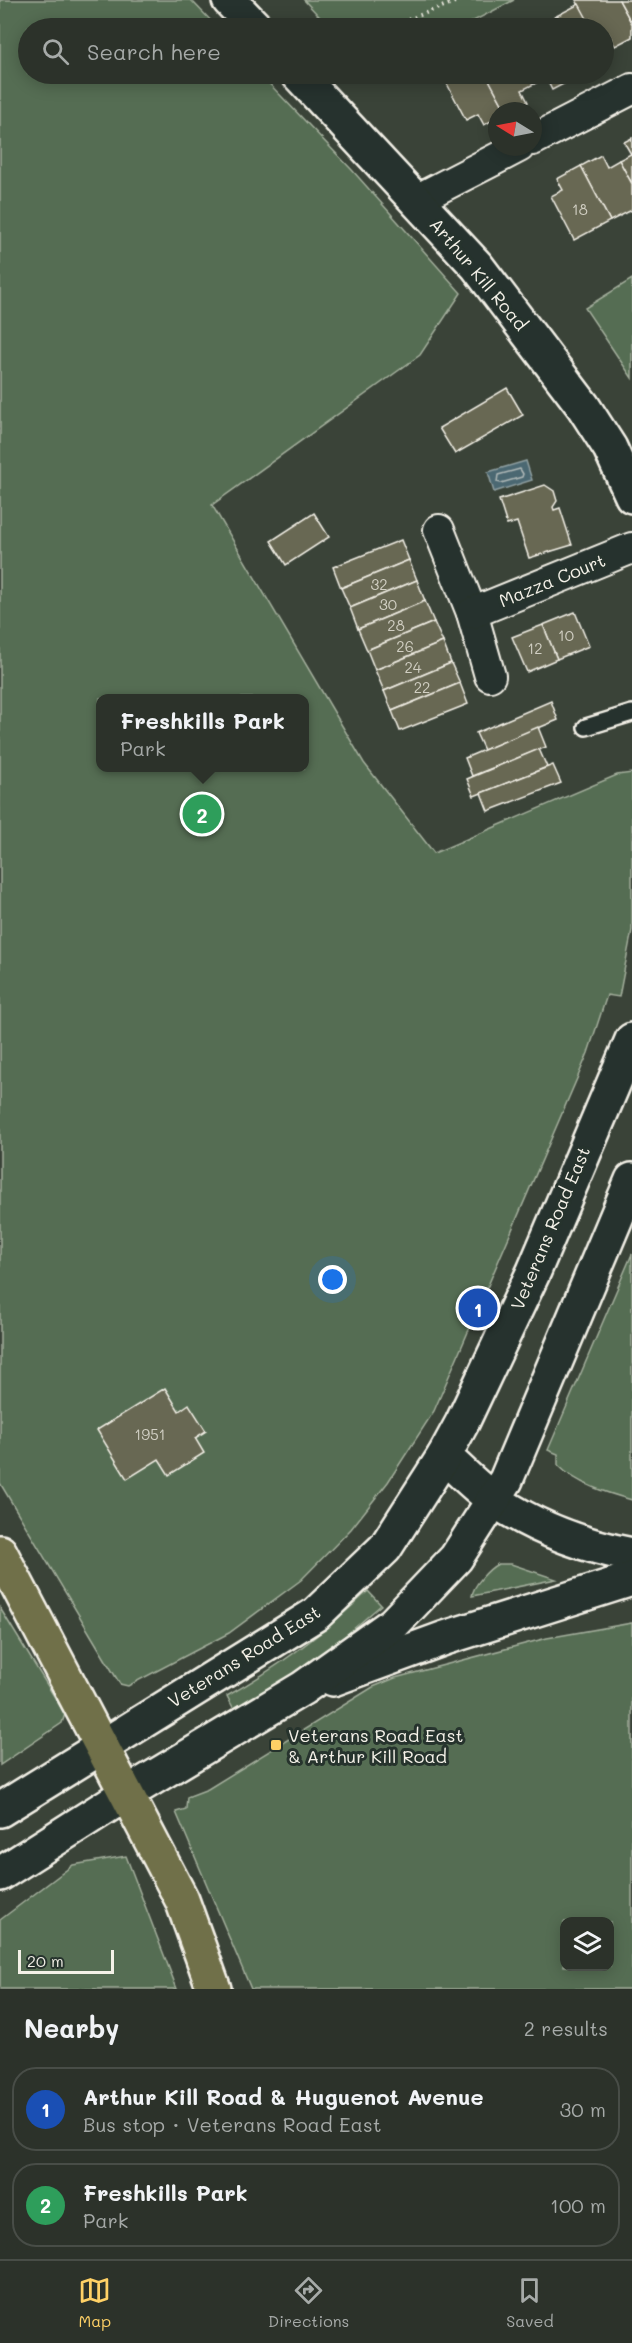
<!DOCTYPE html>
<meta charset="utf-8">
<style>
:root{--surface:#2c322a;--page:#383e36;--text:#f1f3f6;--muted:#a6aaa8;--line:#484d47;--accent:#ffd166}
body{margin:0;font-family:Mali,sans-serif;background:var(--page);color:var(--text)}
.controls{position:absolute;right:18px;bottom:18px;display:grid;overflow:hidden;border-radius:12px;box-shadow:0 3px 15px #0003}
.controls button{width:54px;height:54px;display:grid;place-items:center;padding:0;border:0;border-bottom:2px solid var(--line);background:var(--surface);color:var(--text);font:30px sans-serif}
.compass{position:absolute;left:488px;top:102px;width:54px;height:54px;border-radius:50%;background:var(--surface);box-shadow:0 3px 15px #0003;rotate:280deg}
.scale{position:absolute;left:18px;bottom:15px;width:96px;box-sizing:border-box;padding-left:6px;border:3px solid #f4f1e8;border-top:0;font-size:16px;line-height:21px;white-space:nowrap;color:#f4f1e8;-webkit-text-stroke:4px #26332d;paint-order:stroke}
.you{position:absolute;left:333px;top:1280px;width:21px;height:21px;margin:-15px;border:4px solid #fff;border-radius:50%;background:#1a73e8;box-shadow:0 0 0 9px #1a73e833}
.badge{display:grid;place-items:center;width:39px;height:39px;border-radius:50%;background:var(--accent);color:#fff;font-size:20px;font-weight:700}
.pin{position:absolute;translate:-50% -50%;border:3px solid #fff;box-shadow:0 2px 6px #0006}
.popup{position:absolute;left:96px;top:694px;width:213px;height:78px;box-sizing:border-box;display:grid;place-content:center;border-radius:12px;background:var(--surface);filter:drop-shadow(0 2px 4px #0005);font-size:20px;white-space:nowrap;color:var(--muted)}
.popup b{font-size:22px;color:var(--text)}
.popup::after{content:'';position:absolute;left:50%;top:100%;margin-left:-12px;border:12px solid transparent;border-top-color:var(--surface)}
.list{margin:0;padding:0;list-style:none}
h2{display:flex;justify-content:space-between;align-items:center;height:78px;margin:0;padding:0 24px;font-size:26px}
h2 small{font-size:20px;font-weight:400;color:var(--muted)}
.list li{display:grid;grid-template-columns:39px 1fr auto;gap:18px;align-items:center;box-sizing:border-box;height:84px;margin:0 12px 12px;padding:0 12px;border:2px solid var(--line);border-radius:24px}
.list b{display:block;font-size:22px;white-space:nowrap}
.list p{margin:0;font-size:20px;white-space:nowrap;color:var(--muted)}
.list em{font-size:20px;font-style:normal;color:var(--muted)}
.icon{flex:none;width:33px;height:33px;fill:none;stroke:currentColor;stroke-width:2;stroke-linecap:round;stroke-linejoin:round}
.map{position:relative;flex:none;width:632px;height:1989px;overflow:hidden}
.search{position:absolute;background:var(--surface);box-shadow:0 3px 15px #0003;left:18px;right:18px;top:18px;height:66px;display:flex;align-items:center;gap:15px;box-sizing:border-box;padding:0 21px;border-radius:33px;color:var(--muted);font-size:22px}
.sheet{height:270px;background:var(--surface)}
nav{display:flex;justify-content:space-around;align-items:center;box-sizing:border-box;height:84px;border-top:2px solid var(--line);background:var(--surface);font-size:16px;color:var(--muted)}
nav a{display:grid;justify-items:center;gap:3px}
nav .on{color:var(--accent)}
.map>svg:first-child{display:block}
.green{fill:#546d52;stroke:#a4af9d;stroke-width:1.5;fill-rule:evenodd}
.water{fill:#4c6872;stroke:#8f9fa1;stroke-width:1.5}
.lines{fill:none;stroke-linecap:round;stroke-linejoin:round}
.shore{stroke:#b1bab9;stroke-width:1.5}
.building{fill:#686853;stroke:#f4f1e8;stroke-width:1.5}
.lane-casing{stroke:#f4f1e8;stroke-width:20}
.street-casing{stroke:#f4f1e8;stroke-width:34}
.secondary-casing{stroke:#f4f1e8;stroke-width:38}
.highway-casing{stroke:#f4f1e8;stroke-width:38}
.path{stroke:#f4f1e8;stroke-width:4;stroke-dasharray:1.5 4.5;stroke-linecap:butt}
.lane{stroke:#26332d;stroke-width:15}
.street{stroke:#26332d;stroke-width:30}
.secondary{stroke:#26332d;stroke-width:33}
.highway{stroke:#70704a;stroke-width:33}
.poi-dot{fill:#ffd166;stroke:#26332d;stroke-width:2}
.labels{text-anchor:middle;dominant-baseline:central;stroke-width:6;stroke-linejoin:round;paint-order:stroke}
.number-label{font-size:15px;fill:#d1cfc3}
.street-label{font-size:18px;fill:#f4f1e8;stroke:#26332d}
.poi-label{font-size:18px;fill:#f4f1e8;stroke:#26332d;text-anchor:start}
</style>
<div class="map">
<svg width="632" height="1989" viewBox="0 0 632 1989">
<rect width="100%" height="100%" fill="#3a4338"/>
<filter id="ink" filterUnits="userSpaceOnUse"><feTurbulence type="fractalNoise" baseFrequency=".0167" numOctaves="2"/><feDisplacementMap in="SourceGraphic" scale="12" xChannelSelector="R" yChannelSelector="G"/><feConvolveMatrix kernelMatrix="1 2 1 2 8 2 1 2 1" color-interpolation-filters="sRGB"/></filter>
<g filter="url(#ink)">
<!-- green -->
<g class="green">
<path d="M0 0H191L218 28H28V74H260L352 170 461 293 420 355 212 505 364 763 434 853 617 775 632 773V930L619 997 607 995 588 1053 434 1411 388 1482 351 1529 301 1580 229 1633 128 1686 120 1684 114 1674 0 1483ZM100 698H304V768H100Z"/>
<path d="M304 0H514L460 28H330Z"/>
<path d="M632 279V378L585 308Z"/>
<path d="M632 1254V1500C607 1493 576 1484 558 1465V1454L548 1450Z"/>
<path d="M498 1564H511L556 1579 472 1596C473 1586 488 1569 498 1564Z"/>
<path d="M368 1591 381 1605 313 1664 236 1713 227 1696C279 1667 325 1632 368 1591Z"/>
<path d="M0 1608 65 1714 62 1723 0 1765Z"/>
<path d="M632 1623V1989H251L176 1812 186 1809 187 1797 208 1789 373 1687 395 1678 547 1638ZM564 1922H610V1966H564Z"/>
<path d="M126 1856 177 1989H0V1920L73 1865Z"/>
</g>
<!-- water -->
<path class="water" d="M526 461 532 480 494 492 488 472Z"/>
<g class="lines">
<!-- shore -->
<path class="shore" d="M520 469 523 474 522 477 501 483 497 482 498 475Z"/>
</g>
<!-- building -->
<g class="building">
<path d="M576 0H619L632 24V37L615 46 608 33 604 35V28H592Z"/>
<path d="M619 0H632V19L630 20Z"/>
<path d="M579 4 592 28H549L545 22Z"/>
<path d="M448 74H486L506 111H497V118L484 125 478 114 466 120 443 76Z"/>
<path d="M486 74H529L534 84 522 90 528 102 506 111Z"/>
<path d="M529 74H572L575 78 552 90 546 78 534 84Z"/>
<path d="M632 138V184L619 160 631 154 624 142Z"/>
<path d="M601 155 607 167 619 160 632 184V210L610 221 581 166Z"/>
<path d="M581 166 610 221 574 240 551 196 563 190 557 179Z"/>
<path d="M507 388 523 415 455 454 439 428Z"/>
<path d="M545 485 554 491 557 501 553 507 554 510 560 508 572 545 529 558 517 522 507 525 499 500Z"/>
<path d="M314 513 329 537 286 565 271 541Z"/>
<path d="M401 540 409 560 341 588 333 567Z"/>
<path d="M409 560 417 580 350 608 341 588Z"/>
<path d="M417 580 425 601 358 629 350 608Z"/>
<path d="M425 601 434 622 367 650 358 629Z"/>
<path d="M575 612 589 646 557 659 543 625Z"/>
<path d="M434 622 443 642 375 670 367 650Z"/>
<path d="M543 625 557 659 527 672 512 637Z"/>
<path d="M443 642 451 663 384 691 375 670Z"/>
<path d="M451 663 460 683 392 711 384 691Z"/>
<path d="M460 683 468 704 400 731 392 711Z"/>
<path d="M551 701 558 720 484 750 476 733Z"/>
<path d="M538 727 546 747 472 776 465 758Z"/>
<path d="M539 749 547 767 474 796 467 779Z"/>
<path d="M553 765 561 783 488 811 481 793Z"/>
<path d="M165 1388 179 1411 189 1404 190 1406 206 1431 195 1438 204 1453 169 1475 159 1459 127 1479 97 1430Z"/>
</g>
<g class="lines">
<!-- lane casing -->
<g class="lane-casing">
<path id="lane" d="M586 727 632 713"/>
</g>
<!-- street casing -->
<g class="street-casing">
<g id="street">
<path d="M533 140 632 89"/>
<path d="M416 200 519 147"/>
<path d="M439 530 472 613 490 676"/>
<path d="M472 613 632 548"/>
</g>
</g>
<!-- secondary casing -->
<g class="secondary-casing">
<g id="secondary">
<path d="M229 0 256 28"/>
<path d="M298 74 477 266 583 406 610 448 632 496"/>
<path d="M444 1456C461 1471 477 1489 496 1501 536 1528 585 1546 632 1555"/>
<path d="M333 1679 445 1638 632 1579"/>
<path d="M0 1810 316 1614 385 1548 444 1456 462 1423 534 1271 632 1040"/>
<path d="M0 1874 126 1794 303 1688 393 1624 456 1558 506 1480 632 1180"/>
</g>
</g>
<!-- highway casing -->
<g class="highway-casing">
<path id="highway" d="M0 1552 182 1900 214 1989"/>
</g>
<!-- path -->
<path class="path" d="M386 28 460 0"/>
<!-- lane -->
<use href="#lane" class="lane"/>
<!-- street -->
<use href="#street" class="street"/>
<!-- secondary -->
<use href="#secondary" class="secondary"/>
<!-- highway -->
<use href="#highway" class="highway"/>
</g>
</g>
<!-- markers -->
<rect class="poi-dot" x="270" y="1739" width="12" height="12" rx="3"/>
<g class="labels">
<!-- number labels -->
<g class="number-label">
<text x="580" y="209">18</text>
<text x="379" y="584">32</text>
<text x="388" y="604">30</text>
<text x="396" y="625">28</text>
<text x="566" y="635">10</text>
<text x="405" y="646">26</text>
<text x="535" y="648">12</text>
<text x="413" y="667">24</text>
<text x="422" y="687">22</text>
<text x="150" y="1434">1951</text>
</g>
<!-- street labels -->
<g class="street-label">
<text transform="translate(479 274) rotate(50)">Arthur Kill Road</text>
<text transform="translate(552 580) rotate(-22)">Mazza Court</text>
<text transform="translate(550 1228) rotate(-67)">Veterans Road East</text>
<text transform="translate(244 1656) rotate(-32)">Veterans Road East</text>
</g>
<!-- poi labels -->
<g class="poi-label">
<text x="288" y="1735">Veterans Road East<tspan x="288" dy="21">&amp; Arthur Kill Road</tspan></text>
</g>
</g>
</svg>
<div class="controls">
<button><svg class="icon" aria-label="layers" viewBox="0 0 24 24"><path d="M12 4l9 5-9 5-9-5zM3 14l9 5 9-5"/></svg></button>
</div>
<svg class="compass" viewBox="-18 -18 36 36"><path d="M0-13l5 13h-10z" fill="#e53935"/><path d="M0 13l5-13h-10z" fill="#a6aaa8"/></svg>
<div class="scale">20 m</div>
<div class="you"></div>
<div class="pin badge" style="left:478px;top:1308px;background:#1a4fb4">1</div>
<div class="pin badge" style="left:202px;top:814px;background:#2e9e5b">2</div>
<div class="popup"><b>Freshkills Park</b>Park</div>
<div class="search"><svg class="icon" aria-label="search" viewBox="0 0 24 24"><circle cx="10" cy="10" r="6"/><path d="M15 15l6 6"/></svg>Search here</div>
</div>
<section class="sheet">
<h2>Nearby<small>2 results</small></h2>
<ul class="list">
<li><span class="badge" style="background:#1a4fb4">1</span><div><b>Arthur Kill Road &amp; Huguenot Avenue</b><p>Bus stop · Veterans Road East</p></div><em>30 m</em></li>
<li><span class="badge" style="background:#2e9e5b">2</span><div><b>Freshkills Park</b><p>Park</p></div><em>100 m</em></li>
</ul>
</section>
<nav>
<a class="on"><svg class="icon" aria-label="map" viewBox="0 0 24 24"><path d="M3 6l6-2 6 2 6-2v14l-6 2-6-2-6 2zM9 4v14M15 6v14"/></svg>Map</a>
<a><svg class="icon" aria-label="directions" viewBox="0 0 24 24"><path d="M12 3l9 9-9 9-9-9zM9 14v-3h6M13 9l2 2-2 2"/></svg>Directions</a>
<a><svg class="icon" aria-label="saved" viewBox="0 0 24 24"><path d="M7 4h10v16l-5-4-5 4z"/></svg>Saved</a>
</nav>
